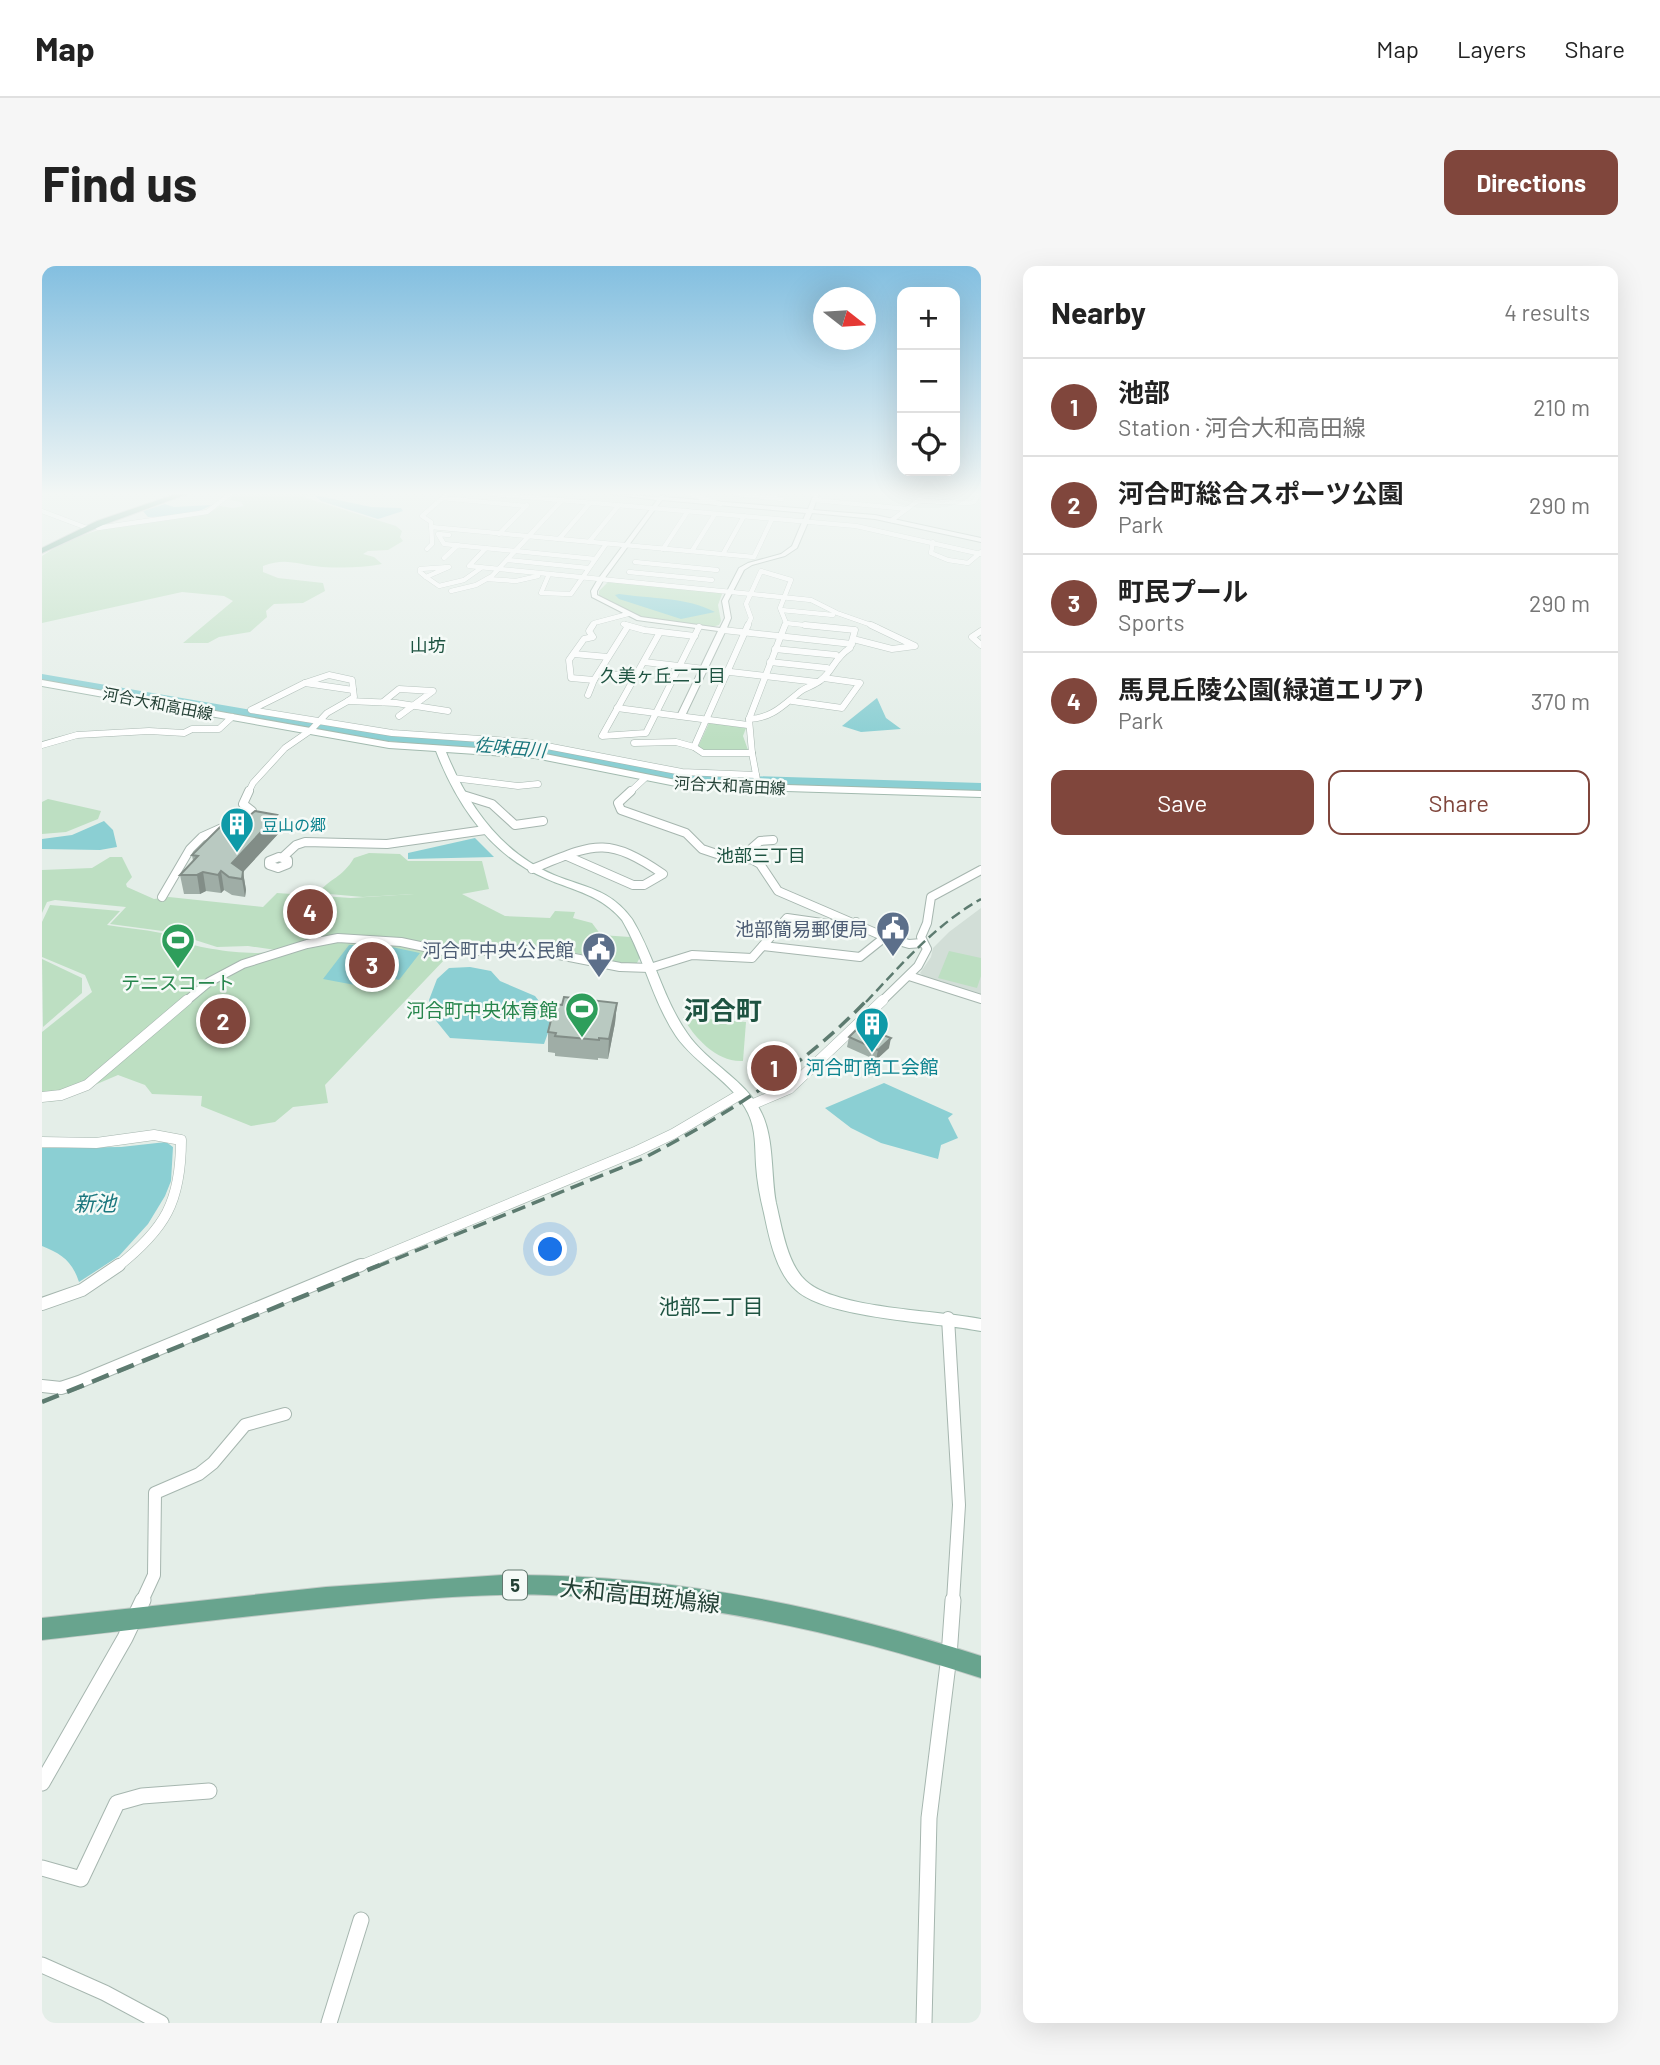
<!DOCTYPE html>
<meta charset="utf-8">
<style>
:root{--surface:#fff;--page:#f6f6f6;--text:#222;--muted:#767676;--line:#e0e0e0;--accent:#80463c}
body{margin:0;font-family:Barlow,"Noto Sans JP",sans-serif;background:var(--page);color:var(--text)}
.controls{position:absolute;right:21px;top:21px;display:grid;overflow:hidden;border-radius:14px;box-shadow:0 7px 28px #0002}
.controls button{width:63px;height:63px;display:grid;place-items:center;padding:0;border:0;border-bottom:2px solid var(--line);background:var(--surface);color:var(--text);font:35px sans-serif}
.compass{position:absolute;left:771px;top:21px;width:63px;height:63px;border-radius:50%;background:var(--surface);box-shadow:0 7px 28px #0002;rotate:107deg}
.you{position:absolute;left:509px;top:984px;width:24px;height:24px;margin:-18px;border:5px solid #fff;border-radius:50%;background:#1a73e8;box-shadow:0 0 0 10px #1a73e833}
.badge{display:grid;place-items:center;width:46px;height:46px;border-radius:50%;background:var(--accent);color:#fff;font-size:23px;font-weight:700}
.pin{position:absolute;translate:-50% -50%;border:4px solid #fff;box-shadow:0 2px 7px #0006}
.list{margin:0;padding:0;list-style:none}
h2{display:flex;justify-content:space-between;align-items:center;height:91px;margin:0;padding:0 28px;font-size:30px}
h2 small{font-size:23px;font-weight:400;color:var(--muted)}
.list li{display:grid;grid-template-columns:46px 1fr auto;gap:21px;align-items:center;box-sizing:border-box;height:98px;padding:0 28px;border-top:2px solid var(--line)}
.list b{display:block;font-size:26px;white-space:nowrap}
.list p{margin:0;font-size:23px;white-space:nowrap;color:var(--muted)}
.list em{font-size:23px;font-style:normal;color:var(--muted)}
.actions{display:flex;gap:14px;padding:21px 28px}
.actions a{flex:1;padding:16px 0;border:2px solid var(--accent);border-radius:14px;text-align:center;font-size:24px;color:var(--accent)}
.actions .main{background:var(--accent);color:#fff}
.icon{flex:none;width:38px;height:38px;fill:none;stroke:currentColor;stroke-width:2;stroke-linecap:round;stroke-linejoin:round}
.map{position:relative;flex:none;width:939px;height:1757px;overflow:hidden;border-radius:14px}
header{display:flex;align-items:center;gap:42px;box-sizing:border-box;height:98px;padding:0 35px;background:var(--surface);border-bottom:2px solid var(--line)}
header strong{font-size:33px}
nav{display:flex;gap:38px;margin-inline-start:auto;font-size:24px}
.intro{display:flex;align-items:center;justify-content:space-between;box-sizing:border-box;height:168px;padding:0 42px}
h1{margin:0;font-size:49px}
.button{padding:18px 32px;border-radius:14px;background:var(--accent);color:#fff;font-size:24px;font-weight:700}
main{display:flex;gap:42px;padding:0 42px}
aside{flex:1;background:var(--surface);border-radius:14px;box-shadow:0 7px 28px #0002}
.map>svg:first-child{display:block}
.built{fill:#d2ded7}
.green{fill:#bddfc2}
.water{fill:#8bcfd3}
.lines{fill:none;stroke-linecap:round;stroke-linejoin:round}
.river{fill:#8bcfd3;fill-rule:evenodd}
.minor-far5-casing{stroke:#a6b6af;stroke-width:5}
.minor-far4-casing{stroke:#a6b6af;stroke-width:7}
.minor-far3-casing{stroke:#a6b6af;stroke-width:10}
.minor-far2-casing{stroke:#a6b6af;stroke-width:11}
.minor-far1-casing{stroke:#a6b6af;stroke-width:14}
.minor-casing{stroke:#a6b6af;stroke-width:17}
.tertiary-casing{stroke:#a6b6af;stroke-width:2}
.secondary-casing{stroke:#a2baaf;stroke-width:2}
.primary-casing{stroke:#c1cac6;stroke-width:2}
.minor-far5{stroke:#fff;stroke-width:4.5}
.minor-far4{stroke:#fff;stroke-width:6}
.minor-far3{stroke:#fff;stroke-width:8}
.minor-far2{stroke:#fff;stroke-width:10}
.minor-far1{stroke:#fff;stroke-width:12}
.minor{stroke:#fff;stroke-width:15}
.tertiary{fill:#fff;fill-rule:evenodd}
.secondary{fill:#fff;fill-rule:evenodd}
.primary{fill:#68a48e;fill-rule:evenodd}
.rail-far2{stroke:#5d7b70;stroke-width:2.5;stroke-dasharray:10 5;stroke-linecap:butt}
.rail-far1{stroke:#5d7b70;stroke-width:3.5;stroke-dasharray:14 7;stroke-linecap:butt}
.rail{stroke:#5d7b70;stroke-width:4.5;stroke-dasharray:18 9;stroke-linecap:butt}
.wall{fill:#9fada6}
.shaded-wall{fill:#828d87}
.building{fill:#b9c9c1;stroke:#828d87;stroke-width:2}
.labels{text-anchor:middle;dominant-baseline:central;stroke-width:5;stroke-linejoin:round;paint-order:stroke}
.far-street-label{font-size:16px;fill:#234035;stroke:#f5faf7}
.far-culture-label{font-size:16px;fill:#0d838f;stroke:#f5faf7;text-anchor:start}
.far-neighbourhood-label{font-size:18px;fill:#1e5341;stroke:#f5faf7}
.far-water-label{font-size:18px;font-style:italic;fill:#1b777e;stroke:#f5faf7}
.shield{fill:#f5faf7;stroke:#62786f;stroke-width:2}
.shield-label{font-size:18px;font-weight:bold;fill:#234035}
.service-label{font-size:19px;fill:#4e5e75;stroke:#f5faf7;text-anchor:end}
.leisure-label{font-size:19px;fill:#27864d;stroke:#f5faf7}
.culture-label{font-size:19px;fill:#0d838f;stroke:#f5faf7}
.water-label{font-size:21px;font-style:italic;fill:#1b777e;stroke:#f5faf7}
.neighbourhood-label{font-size:21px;fill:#1e5341;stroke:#f5faf7}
.near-street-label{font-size:23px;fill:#234035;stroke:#f5faf7}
.district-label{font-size:26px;font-weight:bold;fill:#1e5341;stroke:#f5faf7}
</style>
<header>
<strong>Map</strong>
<nav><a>Map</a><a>Layers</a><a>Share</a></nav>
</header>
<div class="intro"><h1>Find us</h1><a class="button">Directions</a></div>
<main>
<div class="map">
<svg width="939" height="1757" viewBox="0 0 939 1757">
<rect width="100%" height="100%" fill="#e4eee8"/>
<!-- built -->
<path class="built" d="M939 642V731L884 712 878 707 889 691 891 682 907 666Z"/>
<!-- green -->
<g class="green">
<path d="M192 228H275L261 231 354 260 360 265 358 271 361 275 346 284 326 285 321 288 332 291 340 298C319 302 300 302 280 301 255 299 245 291 221 300V306L236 312 281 317 283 325 261 337 232 338 224 345 225 351 208 366 177 371 166 377H141L191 335 182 330 140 326 0 357V290C50 256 111 253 169 246L178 240 191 242 202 240 199 236 188 234Z"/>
<path d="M567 315 678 326 680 328 676 339 679 355 677 359 670 361C633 356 587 356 557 329V325Z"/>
<path d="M667 457 704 462 701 470 706 484H660L656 481Z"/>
<path d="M6 533 59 545 56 553 24 566 0 568V536Z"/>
<path d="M327 587 358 588 366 595H440L447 623 420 628 463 650 508 652 513 645 533 646 531 652 550 657 559 669 588 671 598 691 595 697 586 699 539 688 433 678 441 682 415 686 404 692 283 819 286 837 251 841 233 856 209 860 159 840 160 830 110 828 103 819 76 809 15 835 0 836V766L50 726 43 709 0 691V656L8 639 78 645 65 659C83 662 101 663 119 667 125 668 128 671 134 674 154 682 216 692 234 684L206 680 175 681 128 666 68 658 84 641 13 634 5 636 0 647V604L50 602 68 591H80L90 611 84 618 85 621 112 633 127 631 221 641 235 627 309 632 372 628 321 631 276 627C288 612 300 612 312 592Z"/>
<path d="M907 685 939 692V710L935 722 896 712Z"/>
<path d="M0 693 40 712V727L1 761Z"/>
<path d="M641 751 704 756 701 795C676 797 652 772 641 751Z"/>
</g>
<!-- water -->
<g class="water">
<path d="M272 229 329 241 359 242 361 245 336 253 279 235Z"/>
<path d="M123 238 132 241 169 239C151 251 127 250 106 251L101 245Z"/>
<path d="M577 328C609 333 645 331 673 346L639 353 577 333 573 329Z"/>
<path d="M835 432 844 452 859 463 819 466 800 460Z"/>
<path d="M62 555 71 564 75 581 58 584 0 583V573L30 569Z"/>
<path d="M433 572 452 591 366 593V587Z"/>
<path d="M307 679H340L378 687 357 714 344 711 334 723 281 713Z"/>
<path d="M428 701 449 705 458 715 493 730 511 753 502 778 408 772 391 751 387 734 395 713 407 702Z"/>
<path d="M842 817 911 848 906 852 916 872 899 879 896 893 839 877 809 862 783 842Z"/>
<path d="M124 876 131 881 129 915 123 930 106 958 77 990 37 1016C30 995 20 988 0 980V882L79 881Z"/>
</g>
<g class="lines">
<!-- river -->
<path class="river" d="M0 408 344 467 503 480 642 508 939 517V525L642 516 503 488 344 475 0 416Z"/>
<!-- minor-far5 casing -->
<g class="minor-far5-casing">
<g id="minor-far5">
<path d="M450 228 814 260 939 288"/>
<path d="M648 228 678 238"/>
<path d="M693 228 740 233"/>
<path d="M400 232 484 240"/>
<path d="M773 234 865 243"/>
<path d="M876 235 927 237 932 236 937 228"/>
<path d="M0 245 45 262"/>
<path d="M850 254 885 228"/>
<path d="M389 261 712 291 730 253"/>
<path d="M56 262 165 246 188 228"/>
<path d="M457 268 485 239"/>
<path d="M407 269 396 268 402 278 553 293"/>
<path d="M517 273 548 237"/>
<path d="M547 276 577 239"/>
<path d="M891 276 889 287 906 294 926 297 939 286"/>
<path d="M444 282 427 300 769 334 795 347 835 361"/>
<path d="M385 283 390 278 389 256 380 250 404 229"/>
<path d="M621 283 646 245"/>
<path d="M650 285 673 248"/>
<path d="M681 288 702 250"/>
<path d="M402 292 416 279"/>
<path d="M465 294 546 302"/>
<path d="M593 296 675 304"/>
<path d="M407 301 384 311 378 306V303Z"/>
<path d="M587 306 670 314"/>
<path d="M507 308 499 327 529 328 564 278"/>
<path d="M384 311 397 320 422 314 439 302"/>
<path d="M445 313 474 315 496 310"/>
<path d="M409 325 434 319 450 310 520 234"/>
<path d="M739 344 791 349"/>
<path d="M744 357 780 361"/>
<path d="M581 358 590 361"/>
<path d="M550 361 552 357 586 348"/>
<path d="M705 361 709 352 704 338 719 305 749 314 738 342 744 357 743 361"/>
</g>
</g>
<!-- minor-far4 casing -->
<g class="minor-far4-casing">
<g id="minor-far4">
<path d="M551 359 547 365 551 371 542 373 527 394 529 412 552 414 586 360"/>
<path d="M584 359 602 364 653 370"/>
<path d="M706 359 652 481 661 487H710"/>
<path d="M681 364 810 378"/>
<path d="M939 365 930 371 939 379"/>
<path d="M618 366 560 470 604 467 657 361"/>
<path d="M811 373 850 383 873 380 829 359"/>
<path d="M733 383 794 389"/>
<path d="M532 388 566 391"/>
<path d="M602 396 775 416"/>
<path d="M728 396 785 402"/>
<path d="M557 407 593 411"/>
<path d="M263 417 311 424"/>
<path d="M546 429 552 414"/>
<path d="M306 435 312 431 310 414 287 409 263 417 209 444 350 467 484 476 640 506 714 509"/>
<path d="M750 435 800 442 818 417 782 412"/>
<path d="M341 436 357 423 391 425 357 450"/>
<path d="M575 442 706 459"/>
<path d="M707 453C731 452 741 439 759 425 765 421 773 419 779 414 791 405 792 392 808 382L813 364 763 359"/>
<path d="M592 477 634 476 652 481"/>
<path d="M0 479 35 469 107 465 142 467 150 463H177L190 451"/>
<path d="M710 487 715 514"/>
<path d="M710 487 707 453 743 359"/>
<path d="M411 512 476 520 496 518"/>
<path d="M206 527 211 517 243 482 269 464 285 447 306 435 354 437 406 445"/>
<path d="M587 527 603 512"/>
</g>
</g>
<!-- minor-far3 casing -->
<g class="minor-far3-casing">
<g id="minor-far3">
<path d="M589 525 576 537 579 544 644 567 660 583 693 594 709 593 718 598 736 625 843 671 867 678 880 677"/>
<path d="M421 529 450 538 473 559 501 555"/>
<path d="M237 591 246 594V598L236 602 227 599V595Z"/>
<path d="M241 591 254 579 263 576 345 578 443 564"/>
<path d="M709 593 710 582 718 575 731 574"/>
<path d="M490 603C550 579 563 568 621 608L602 619H591L525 590"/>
<path d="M120 631 148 583 160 571 209 549 210 545 201 538 207 525"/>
<path d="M721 680 818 691 843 671"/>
<path d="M867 710 939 733"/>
<path d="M143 736 167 716 201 698 265 678 296 672 359 676 411 687 462 683 497 685 578 701 608 702 650 689 710 692 745 652 808 661 814 656"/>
<path d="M839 736 876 700 885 683 879 671 885 657 889 631 939 604"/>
</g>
</g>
<!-- minor-far2 casing -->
<g class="minor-far2-casing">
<g id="minor-far2">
<path d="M0 831 19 829 45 819 145 734"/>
<path d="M709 839 747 823 841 734"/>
<path d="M0 876 54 877 112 869 139 874C139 936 123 963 75 1001"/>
<path d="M315 1001 595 885 631 868 699 828"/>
</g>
</g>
<!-- minor-far1 casing -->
<g class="minor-far1-casing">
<g id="minor-far1">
<path d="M0 1038 40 1024 77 999"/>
<path d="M906 1052 917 1239 911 1335"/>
<path d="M0 1120 19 1122 37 1116 319 999"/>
<path d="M100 1335 112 1309 113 1227 157 1208 171 1197 203 1159 243 1148"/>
</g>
</g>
<!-- minor casing -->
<g class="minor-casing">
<g id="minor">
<path d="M0 1517 83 1372 101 1334"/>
<path d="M0 1602 39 1613 75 1537 100 1530 167 1525"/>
<path d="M0 1699 63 1727 119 1757"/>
<path d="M287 1757 319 1654"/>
<path d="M882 1757 887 1552 907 1390 911 1334"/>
</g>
</g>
<!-- tertiary casing -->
<g class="tertiary-casing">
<path id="tertiary" d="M568 228 617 231 623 228 622 231 766 243 772 228H777L771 244 833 249 939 272V276L833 253 770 247 755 282 743 290 710 299 702 304 686 335 689 352 684 364 643 450 639 452 635 450 676 365 595 354 550 331 549 325 556 313 615 234ZM620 234 764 247 750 280 739 288 706 297 697 302 680 335 683 352 678 362 599 351 555 329V325L562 313Z"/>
</g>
<!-- secondary casing -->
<g class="secondary-casing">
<path id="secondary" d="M0 414 347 476 493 486 644 516 939 525V531L644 522 493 492 404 486C425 538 458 586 512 609 544 622 568 623 590 653 612 689 621 733 645 767 666 798 705 814 720 848 732 873 729 910 734 937 740 962 745 998 764 1015 794 1043 896 1044 939 1053V1065C894 1056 785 1053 754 1024 734 1007 727 971 722 947 718 931 715 915 714 899 713 882 714 863 706 847 692 817 653 798 634 770 610 734 602 691 580 654 559 629 533 625 505 613 449 590 415 539 394 485L347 482 0 420Z"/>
</g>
<!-- primary casing -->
<g class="primary-casing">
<g id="primary">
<path d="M134 228H145L61 259 0 287V282L55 255Z"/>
<path d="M460 1309C624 1307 784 1340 939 1390V1412C798 1366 654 1334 505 1329 441 1327 378 1333 315 1339 210 1349 105 1362 0 1374V1352L284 1321Z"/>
</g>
</g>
<!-- minor-far5 -->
<use href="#minor-far5" class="minor-far5"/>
<!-- minor-far4 -->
<use href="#minor-far4" class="minor-far4"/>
<!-- minor-far3 -->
<use href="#minor-far3" class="minor-far3"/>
<!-- minor-far2 -->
<use href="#minor-far2" class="minor-far2"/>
<!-- minor-far1 -->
<use href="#minor-far1" class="minor-far1"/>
<!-- minor -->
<use href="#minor" class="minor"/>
<!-- tertiary -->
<use href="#tertiary" class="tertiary"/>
<!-- secondary -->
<use href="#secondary" class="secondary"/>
<!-- primary -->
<use href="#primary" class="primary"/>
<!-- rail-far2 -->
<path class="rail-far2" d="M824 736C860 698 893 659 939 633"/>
<!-- rail-far1 -->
<path class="rail-far1" d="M334 1001 598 894C680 852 761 801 825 734"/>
<!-- rail -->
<path class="rail" d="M0 1136 338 999"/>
</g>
<!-- wall -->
<g class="wall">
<path d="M237 567 201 606 204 624 203 631 190 629 182 624 179 627 164 625 158 628H142L138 609 151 595 150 589Z"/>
<path d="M575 737 573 757 566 793 556 792V794L513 790V787L506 786V766L520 739Z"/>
<path d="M807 771 847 782 834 794 805 781Z"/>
</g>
<!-- shaded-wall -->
<g class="shaded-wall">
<path d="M235 549 237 567 201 606 204 624 203 631 200 613 190 597Z"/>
<path d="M179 605 182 624 179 627 176 609Z"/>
<path d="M161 606 164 625 158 628 155 609Z"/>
<path d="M575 737 573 757 566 793 567 773Z"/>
<path d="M849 772 847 782 834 794 836 784Z"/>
</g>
<!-- building -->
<g class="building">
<path d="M213 545 235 549 190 597 201 605 200 613 187 611 179 605 176 609 161 606 155 609H138L156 590 150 589 191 548 207 550Z"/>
<path d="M522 731 575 737 567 773 557 772V774L513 770 514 767 506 766 513 738 520 739Z"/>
<path d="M818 760 849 772 836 784 807 771Z"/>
</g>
<!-- sky -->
<linearGradient id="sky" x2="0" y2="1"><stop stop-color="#83bfe0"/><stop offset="0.48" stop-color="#f3f7f5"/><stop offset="1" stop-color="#f3f7f5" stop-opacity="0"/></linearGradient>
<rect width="939" height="474" fill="url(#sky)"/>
<!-- icons -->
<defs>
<g id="building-pin" transform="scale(1.75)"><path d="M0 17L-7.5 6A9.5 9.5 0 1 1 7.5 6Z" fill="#0f9aa8" stroke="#f5faf7"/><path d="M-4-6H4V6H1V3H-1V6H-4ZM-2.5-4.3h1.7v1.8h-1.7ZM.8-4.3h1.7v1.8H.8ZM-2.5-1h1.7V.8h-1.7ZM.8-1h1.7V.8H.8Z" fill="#fff"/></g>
<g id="civic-pin" transform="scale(1.75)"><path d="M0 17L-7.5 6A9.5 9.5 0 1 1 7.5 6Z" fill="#5c6f8a" stroke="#f5faf7"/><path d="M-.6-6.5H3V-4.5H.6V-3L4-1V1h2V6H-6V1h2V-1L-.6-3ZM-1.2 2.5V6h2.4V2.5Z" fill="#fff"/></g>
<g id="stadium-pin" transform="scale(1.75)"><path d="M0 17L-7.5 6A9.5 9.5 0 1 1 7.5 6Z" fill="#2e9e5b" stroke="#f5faf7"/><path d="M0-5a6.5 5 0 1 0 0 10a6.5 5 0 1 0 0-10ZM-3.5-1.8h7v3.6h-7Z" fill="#fff"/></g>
</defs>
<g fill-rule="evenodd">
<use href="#building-pin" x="195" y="558"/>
<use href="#civic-pin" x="851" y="662"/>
<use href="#stadium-pin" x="136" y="674"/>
<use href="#civic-pin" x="557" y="683"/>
<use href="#stadium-pin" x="540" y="743"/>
<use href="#building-pin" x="830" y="758"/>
</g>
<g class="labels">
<!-- far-street labels -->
<g class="far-street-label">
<text transform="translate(116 437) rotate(11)">河合大和高田線</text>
<text transform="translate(688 519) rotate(3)">河合大和高田線</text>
</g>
<!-- far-culture labels -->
<g class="far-culture-label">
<text x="220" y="558">豆山の郷</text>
</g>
<!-- far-neighbourhood labels -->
<g class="far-neighbourhood-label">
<text x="386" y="379">山坊</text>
<text x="621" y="409">久美ヶ丘二丁目</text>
<text x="719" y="589">池部三丁目</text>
</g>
<!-- far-water labels -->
<g class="far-water-label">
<text transform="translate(468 481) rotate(5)">佐味田川</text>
</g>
<!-- shield labels -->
<rect class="shield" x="461" y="1304.5" width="24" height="29" rx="5"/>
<g class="shield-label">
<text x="473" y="1319">5</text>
</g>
<!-- service labels -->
<g class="service-label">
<text x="826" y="662">池部簡易郵便局</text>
<text x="532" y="683">河合町中央公民館</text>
</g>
<!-- leisure labels -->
<g class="leisure-label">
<text x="136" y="716">テニスコート</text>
<text x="516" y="743" text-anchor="end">河合町中央体育館</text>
</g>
<!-- culture labels -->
<g class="culture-label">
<text x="830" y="800">河合町商工会館</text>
</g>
<!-- water labels -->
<g class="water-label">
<text x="53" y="936">新池</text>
</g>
<!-- neighbourhood labels -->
<g class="neighbourhood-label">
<text x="669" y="1039">池部二丁目</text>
</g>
<!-- near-street labels -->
<g class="near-street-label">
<text transform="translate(598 1329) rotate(6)">大和高田斑鳩線</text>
</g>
<!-- district labels -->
<g class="district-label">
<text x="681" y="743">河合町</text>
</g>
</g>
</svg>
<div class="controls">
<button>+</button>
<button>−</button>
<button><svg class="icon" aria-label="locate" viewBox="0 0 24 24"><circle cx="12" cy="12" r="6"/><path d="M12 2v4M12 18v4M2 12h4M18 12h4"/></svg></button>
</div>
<svg class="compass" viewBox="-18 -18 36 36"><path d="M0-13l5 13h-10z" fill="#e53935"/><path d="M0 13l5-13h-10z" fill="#767676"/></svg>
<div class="you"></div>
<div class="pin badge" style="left:732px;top:802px">1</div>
<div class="pin badge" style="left:181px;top:755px">2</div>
<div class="pin badge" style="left:330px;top:699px">3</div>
<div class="pin badge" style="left:268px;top:646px">4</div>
</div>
<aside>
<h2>Nearby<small>4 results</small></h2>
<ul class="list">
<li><span class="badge">1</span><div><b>池部</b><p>Station · 河合大和高田線</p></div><em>210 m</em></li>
<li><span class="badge">2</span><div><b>河合町総合スポーツ公園</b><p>Park</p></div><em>290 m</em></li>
<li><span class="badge">3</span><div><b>町民プール</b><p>Sports</p></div><em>290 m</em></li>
<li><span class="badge">4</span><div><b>馬見丘陵公園(緑道エリア)</b><p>Park</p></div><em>370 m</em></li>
</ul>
<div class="actions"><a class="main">Save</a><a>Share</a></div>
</aside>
</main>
